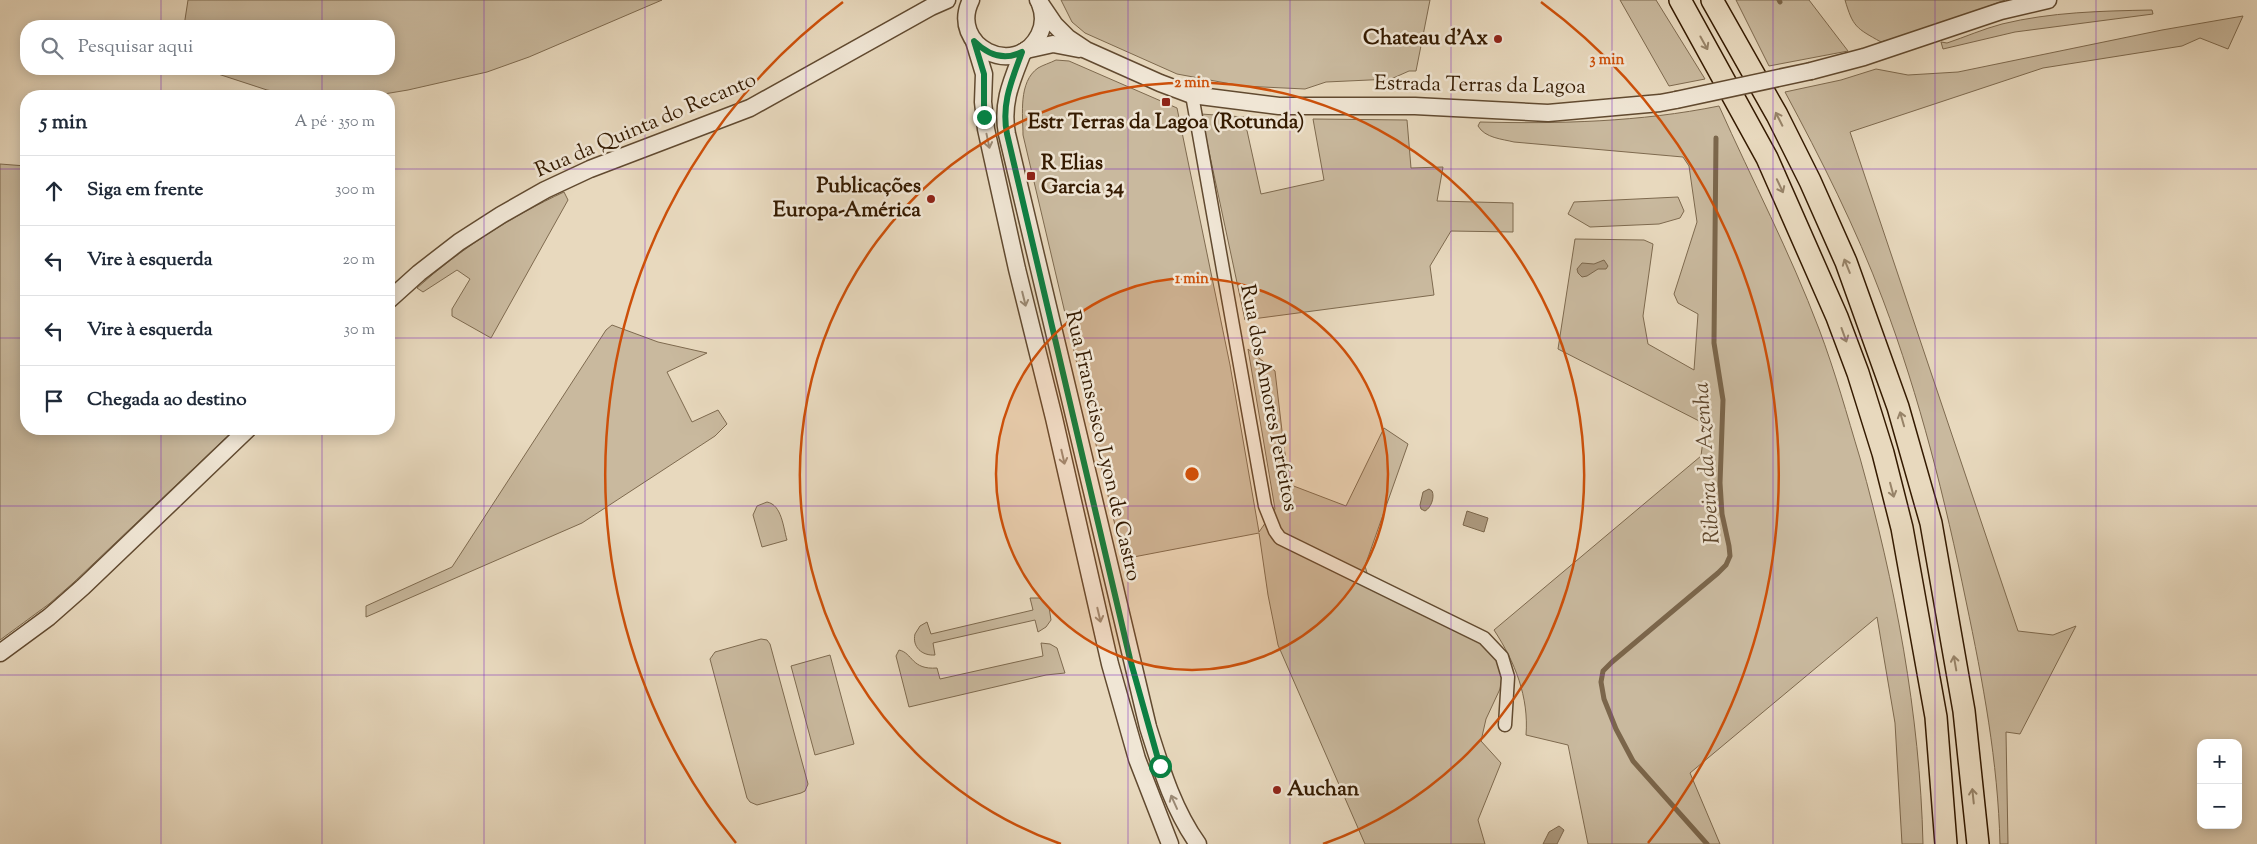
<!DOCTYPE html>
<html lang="pt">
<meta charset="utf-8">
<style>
:root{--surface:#fff;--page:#f2f2f3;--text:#1f2937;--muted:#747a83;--line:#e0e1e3}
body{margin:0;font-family:"Sorts Mill Goudy",serif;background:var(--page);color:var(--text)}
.controls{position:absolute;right:15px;bottom:15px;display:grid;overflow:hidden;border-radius:10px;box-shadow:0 2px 12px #0003}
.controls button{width:45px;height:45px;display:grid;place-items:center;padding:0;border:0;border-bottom:1px solid var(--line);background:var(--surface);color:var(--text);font:25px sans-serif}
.stop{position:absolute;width:15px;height:15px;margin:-11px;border:4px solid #0b8043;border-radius:50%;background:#fff}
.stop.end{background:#0b8043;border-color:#fff;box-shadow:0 1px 5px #0008}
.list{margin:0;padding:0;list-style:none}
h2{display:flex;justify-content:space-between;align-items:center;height:65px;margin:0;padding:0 20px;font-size:21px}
h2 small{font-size:16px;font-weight:400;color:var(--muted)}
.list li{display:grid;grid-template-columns:32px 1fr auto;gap:15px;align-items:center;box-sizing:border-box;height:70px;padding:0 20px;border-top:1px solid var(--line)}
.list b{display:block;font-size:19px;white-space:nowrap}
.list em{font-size:16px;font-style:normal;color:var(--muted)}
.icon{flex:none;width:28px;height:28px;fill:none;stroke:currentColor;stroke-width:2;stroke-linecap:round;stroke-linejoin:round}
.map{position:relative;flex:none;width:2257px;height:844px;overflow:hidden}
.search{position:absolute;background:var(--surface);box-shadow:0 2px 12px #0003;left:20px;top:20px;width:375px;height:55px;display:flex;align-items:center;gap:12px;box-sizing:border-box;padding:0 18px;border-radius:20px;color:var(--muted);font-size:19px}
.panel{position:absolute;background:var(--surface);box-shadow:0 2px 12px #0003;left:20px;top:90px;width:375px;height:345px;border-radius:20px}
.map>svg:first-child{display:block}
.green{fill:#c9b99e;stroke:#7e6a4f}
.water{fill:#ab987d;stroke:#7b664b}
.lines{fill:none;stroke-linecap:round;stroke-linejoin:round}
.stream{stroke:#7b664b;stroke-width:5}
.minor-casing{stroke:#614a30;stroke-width:15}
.tertiary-casing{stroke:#614a30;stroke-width:19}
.trunk-casing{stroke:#341a00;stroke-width:24}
.minor{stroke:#f0e6d5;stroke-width:12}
.tertiary{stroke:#f0e6d5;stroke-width:16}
.trunk{stroke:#e8d9be;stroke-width:21}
.tertiary-bridge-casing{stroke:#614a30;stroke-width:19;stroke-linecap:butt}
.tertiary-bridge{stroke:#f0e6d5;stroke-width:16}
.oneway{stroke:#978368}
.oneway2{stroke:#9b8a75}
.route{stroke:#0b8043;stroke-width:6}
.grid{fill:none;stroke:#7b2cbf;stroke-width:1;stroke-opacity:0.55}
.ring{fill:none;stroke:#cd500a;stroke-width:2.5}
.poi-dot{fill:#8f2418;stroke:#f0e6d5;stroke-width:2}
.labels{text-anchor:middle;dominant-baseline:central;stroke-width:5;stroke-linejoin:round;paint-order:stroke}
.poi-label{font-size:21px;font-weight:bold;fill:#341a00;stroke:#f0e6d5;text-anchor:end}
.street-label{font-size:21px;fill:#341a00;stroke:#f0e6d5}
.water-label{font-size:22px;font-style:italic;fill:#5e462c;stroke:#f0e6d5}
.centre{fill:#cd500a;stroke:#f0e6d5;stroke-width:2.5}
.ring-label{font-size:15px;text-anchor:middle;font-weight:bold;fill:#cd500a;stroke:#f0e6d5;stroke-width:5;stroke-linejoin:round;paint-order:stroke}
</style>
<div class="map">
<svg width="2257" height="844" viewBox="0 0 2257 844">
<rect width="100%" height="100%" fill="#e8d9be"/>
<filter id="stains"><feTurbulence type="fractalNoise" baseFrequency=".004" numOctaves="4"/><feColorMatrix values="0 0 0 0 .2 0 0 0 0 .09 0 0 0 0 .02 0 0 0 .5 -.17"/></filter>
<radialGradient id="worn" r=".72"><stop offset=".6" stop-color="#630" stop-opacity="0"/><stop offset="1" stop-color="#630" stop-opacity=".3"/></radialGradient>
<!-- green -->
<g class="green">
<path d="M188 0H662L529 57 487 72 408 90 372 96H301L267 90 215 73 212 69H389V26H184Z"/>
<path d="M1061 0H1430L1416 71H1409L1391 79 1326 82 1305 89 1242 86 1177 74 1085 33 1072 22Z"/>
<path d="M1620 0H1656L1705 79 1669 86Z"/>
<path d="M1736 0H1809L1848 51 1769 66Z"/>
<path d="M1845 0H2005L1934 27 1881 42C1856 28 1853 27 1845 0Z"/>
<path d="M2152 10 2153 14 2015 32 1943 49 1941 42 1947 43C1965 37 1983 29 2002 24 2051 12 2101 11 2152 10Z"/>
<path d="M2243 16 2228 49 2200 38 2182 46 2043 68 1850 132 2018 631 2053 635 2076 626 2020 734 2006 732 2008 844H2000C1998 762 1983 682 1966 601 1945 499 1920 398 1883 300 1856 228 1821 159 1785 92L1841 80 1876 69 1908 75 1958 72 2162 30Z"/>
<path d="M1056 60 1069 61 1177 108 1230 365 1259 532 1275 509 1248 349 1275 371 1284 448 1291 485 1346 506 1384 428 1408 444 1365 566 1372 590 1484 645 1499 663 1502 678 1500 689 1486 719 1481 741 1501 763 1478 820 1485 844H1365L1278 645 1268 595 1259 533 1123 559 1023 135C1023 115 1018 82 1038 68 1043 65 1050 63 1056 60Z"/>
<path d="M1719 106C1752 180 1790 252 1819 329 1835 371 1847 415 1860 458 1895 583 1920 714 1923 844H1902L1895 723 1877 617 1690 773 1720 844H1588L1568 745 1526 735C1529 697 1515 662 1494 630L1701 456 1705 424 1558 349 1575 239 1644 240 1653 244 1643 316 1648 344 1694 370 1698 314 1678 303 1674 294 1697 222 1689 166 1683 157 1514 142C1502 139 1485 138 1478 126L1480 122C1560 124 1640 122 1719 106Z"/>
<path d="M1201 114 1244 117 1261 194 1324 180 1313 119 1407 120 1411 168 1443 167 1437 201 1513 203V232L1451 231 1430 266 1434 295 1245 320Z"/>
<path d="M0 164 26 166V429H235L73 583 49 604 0 640Z"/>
<path d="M564 192 568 200 491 338 452 316V309L470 279 457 270 423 292 417 288C460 249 512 216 564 192Z"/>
<path d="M1678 197 1684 211 1680 218 1659 224 1590 227 1568 214 1574 202Z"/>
<path d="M612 325 658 342 707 353 667 372 692 422 718 410 727 424 715 436 582 523 366 617V606L452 567 606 330Z"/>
<path d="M767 502C782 505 783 527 787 540L762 547 753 515 757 506Z"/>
<path d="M1030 598H1039L1049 607 1051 620 1046 627 1038 632 1035 620 933 643 935 655C922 656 912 647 915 634L920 626 927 622 931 634 1033 610Z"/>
<path d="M761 639 767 640 770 644 808 784 805 791 801 793 757 805 750 802 747 798 710 659 715 652Z"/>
<path d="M1041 643 1050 644 1057 648 1065 673 1046 675 909 707 896 656 899 650C913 653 911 670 937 668L940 679 1043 656Z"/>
<path d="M830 655 854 744 815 755 791 666Z"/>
</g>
<!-- water -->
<g class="water">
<path d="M1604 260 1608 266 1606 269H1598L1587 276 1582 277 1578 273 1577 269 1582 263 1594 264Z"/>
<path d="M1429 489 1432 491C1435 497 1431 508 1425 511L1421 509 1420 505 1423 492Z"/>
<path d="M1467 511 1488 518 1484 532 1463 525Z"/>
<path d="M1559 826 1564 830 1557 844H1543L1549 832Z"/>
</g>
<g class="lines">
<!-- stream -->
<g class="stream">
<path d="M1779 0 1780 2"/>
<path d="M1707 844 1633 761 1616 729 1604 699 1601 682 1603 671 1612 662 1718 573 1726 565 1730 556 1729 546 1722 514 1720 483 1723 400 1714 343 1716 138"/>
</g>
<!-- minor casing -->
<g class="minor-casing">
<path id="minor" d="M1192 95 1265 506 1275 531 1280 538 1484 638 1502 657 1508 677 1505 725"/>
</g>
<!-- tertiary casing -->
<g class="tertiary-casing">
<g id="tertiary">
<path d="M971 0C948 46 1016 80 1039 35 1044 25 1044 14 1040 4"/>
<path d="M1038 0 1055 25 1068 38 1086 50 1160 83 1192 95 1279 106H1415L1548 113 1660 103 1676 100"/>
<path d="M974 41 984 74 983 102 986 129 1017 269 1054 418 1110 664 1137 759 1170 844"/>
<path d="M1026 50 1053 44 1079 49"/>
<path d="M1023 52C1012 80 1001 103 1007 134L1148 727C1161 768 1173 809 1198 844"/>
<path d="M1811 71 1864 57 2001 11 2048 0"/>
<path d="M389 300 419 273 459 242 501 215 545 190 590 169 750 108 931 7 947 0"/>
<path d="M0 653 49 617 83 587 248 429"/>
</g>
</g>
<!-- trunk casing -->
<g class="trunk-casing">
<g id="trunk">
<path d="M1680 0 1767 158 1837 317 1858 373 1883 453 1902 528 1936 717 1946 844"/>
<path d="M1712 0 1777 115 1810 181 1846 262 1898 407 1931 523 1964 711 1978 844"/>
</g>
</g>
<!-- minor -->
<use href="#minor" class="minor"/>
<!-- tertiary -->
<use href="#tertiary" class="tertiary"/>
<!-- trunk -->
<use href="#trunk" class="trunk"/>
<!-- tertiary-bridge casing -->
<g class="tertiary-bridge-casing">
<path id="tertiary-bridge" d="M1676 100 1811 71"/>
</g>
<!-- tertiary-bridge -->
<use href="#tertiary-bridge" class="tertiary-bridge"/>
</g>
<!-- one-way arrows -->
<defs><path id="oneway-shaft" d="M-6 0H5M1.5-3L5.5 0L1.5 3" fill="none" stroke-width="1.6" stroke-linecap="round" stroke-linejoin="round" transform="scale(1.25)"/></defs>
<g class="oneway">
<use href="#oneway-shaft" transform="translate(1704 43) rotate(61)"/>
<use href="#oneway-shaft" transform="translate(1779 119) rotate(-117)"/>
<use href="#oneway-shaft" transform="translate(1780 186) rotate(65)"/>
<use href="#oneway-shaft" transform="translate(1847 266) rotate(-112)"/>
<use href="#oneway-shaft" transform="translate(1844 335) rotate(70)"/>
<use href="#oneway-shaft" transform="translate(1902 419) rotate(-106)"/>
<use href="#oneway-shaft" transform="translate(1892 490) rotate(75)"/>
<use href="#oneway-shaft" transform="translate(1955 663) rotate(-100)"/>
<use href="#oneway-shaft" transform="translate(1973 796) rotate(-96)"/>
</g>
<g class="oneway2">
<use href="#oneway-shaft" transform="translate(988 141) rotate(78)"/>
<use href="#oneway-shaft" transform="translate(1024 299) rotate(76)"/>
<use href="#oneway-shaft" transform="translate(1063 457) rotate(77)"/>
<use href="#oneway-shaft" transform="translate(1099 615) rotate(77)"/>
<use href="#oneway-shaft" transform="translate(1174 802) rotate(-114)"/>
</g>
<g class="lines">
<!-- route -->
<path class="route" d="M984 117V74L974 41C988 55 1004 61 1022 52 1012 80 1001 103 1007 134L1130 659 1160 766"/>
</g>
<!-- grid -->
<path class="grid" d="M161 0V26M322 0V26M484 0V844M645 0V844M806 0V844M967 0V844M1128 0V844M1290 0V844M1451 0V844M1612 0V844M1773 0V844M1935 0V844M2096 0V844M161 69V96M322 69V96M0 169H26M389 169H2257M0 338H26M389 338H2257M161 429V844M322 429V844M0 506H2257M0 675H2257"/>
<!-- distance rings -->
<circle cx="1192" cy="474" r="196" fill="#cd500a" fill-opacity=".12"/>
<g class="ring">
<circle cx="1192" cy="474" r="196"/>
<path d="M1061 844A392 392 0 1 1 1323 844"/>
<path d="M736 843A587 587 0 0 1 843 2M1541 2A587 587 0 0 1 1648 843"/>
</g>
<!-- markers -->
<g class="poi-dot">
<circle cx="1498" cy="39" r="5"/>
<rect x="1161" y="97" width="10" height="10" rx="2.5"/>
<rect x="1026" y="171" width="10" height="10" rx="2.5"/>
<circle cx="931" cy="199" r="5"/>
<circle cx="1277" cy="790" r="5"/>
</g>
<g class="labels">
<!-- poi labels -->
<g class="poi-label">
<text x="1488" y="39">Chateau d'Ax</text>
<text x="1166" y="123" text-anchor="middle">Estr Terras da Lagoa (Rotunda)</text>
<text x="1041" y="164" text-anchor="start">R Elias<tspan x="1041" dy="24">Garcia 34</tspan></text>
<text x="921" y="187">Publicações<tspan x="921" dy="24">Europa-América</tspan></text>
<text x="1287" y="790" text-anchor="start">Auchan</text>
</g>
<!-- street labels -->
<g class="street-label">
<text transform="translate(1480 86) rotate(1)">Estrada Terras da Lagoa</text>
<text transform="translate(646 126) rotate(-23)">Rua da Quinta do Recanto</text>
<text transform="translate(1268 398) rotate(79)">Rua dos Amores Perfeitos</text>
<text transform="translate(1102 446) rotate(77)">Rua Franscisco Lyon de Castro</text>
</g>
<!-- water labels -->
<g class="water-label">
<text transform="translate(1708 463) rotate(-94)">Ribeira da Azenha</text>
</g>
</g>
<circle cx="1192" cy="474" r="8" class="centre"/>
<g class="ring-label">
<text x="1607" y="64">3 min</text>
<text x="1192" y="87">2 min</text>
<text x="1192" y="283">1 min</text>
</g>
<rect width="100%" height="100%" filter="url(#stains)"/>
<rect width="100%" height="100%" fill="url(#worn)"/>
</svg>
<div class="controls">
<button>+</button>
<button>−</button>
</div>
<div class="stop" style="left:1160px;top:766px"></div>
<div class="stop end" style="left:984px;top:117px"></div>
<div class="search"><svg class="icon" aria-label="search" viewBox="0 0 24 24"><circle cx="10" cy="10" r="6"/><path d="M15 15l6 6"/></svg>Pesquisar aqui</div>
<section class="panel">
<h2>5 min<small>A pé · 350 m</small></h2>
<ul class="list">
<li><svg class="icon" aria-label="ahead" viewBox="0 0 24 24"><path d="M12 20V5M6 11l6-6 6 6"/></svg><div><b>Siga em frente</b></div><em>300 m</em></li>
<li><svg class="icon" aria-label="left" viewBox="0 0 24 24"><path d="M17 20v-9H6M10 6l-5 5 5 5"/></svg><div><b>Vire à esquerda</b></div><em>20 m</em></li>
<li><svg class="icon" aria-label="left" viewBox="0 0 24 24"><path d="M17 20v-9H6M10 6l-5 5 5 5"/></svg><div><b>Vire à esquerda</b></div><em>30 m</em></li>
<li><svg class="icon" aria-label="arrive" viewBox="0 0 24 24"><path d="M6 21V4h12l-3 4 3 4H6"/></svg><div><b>Chegada ao destino</b></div></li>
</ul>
</section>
</div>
